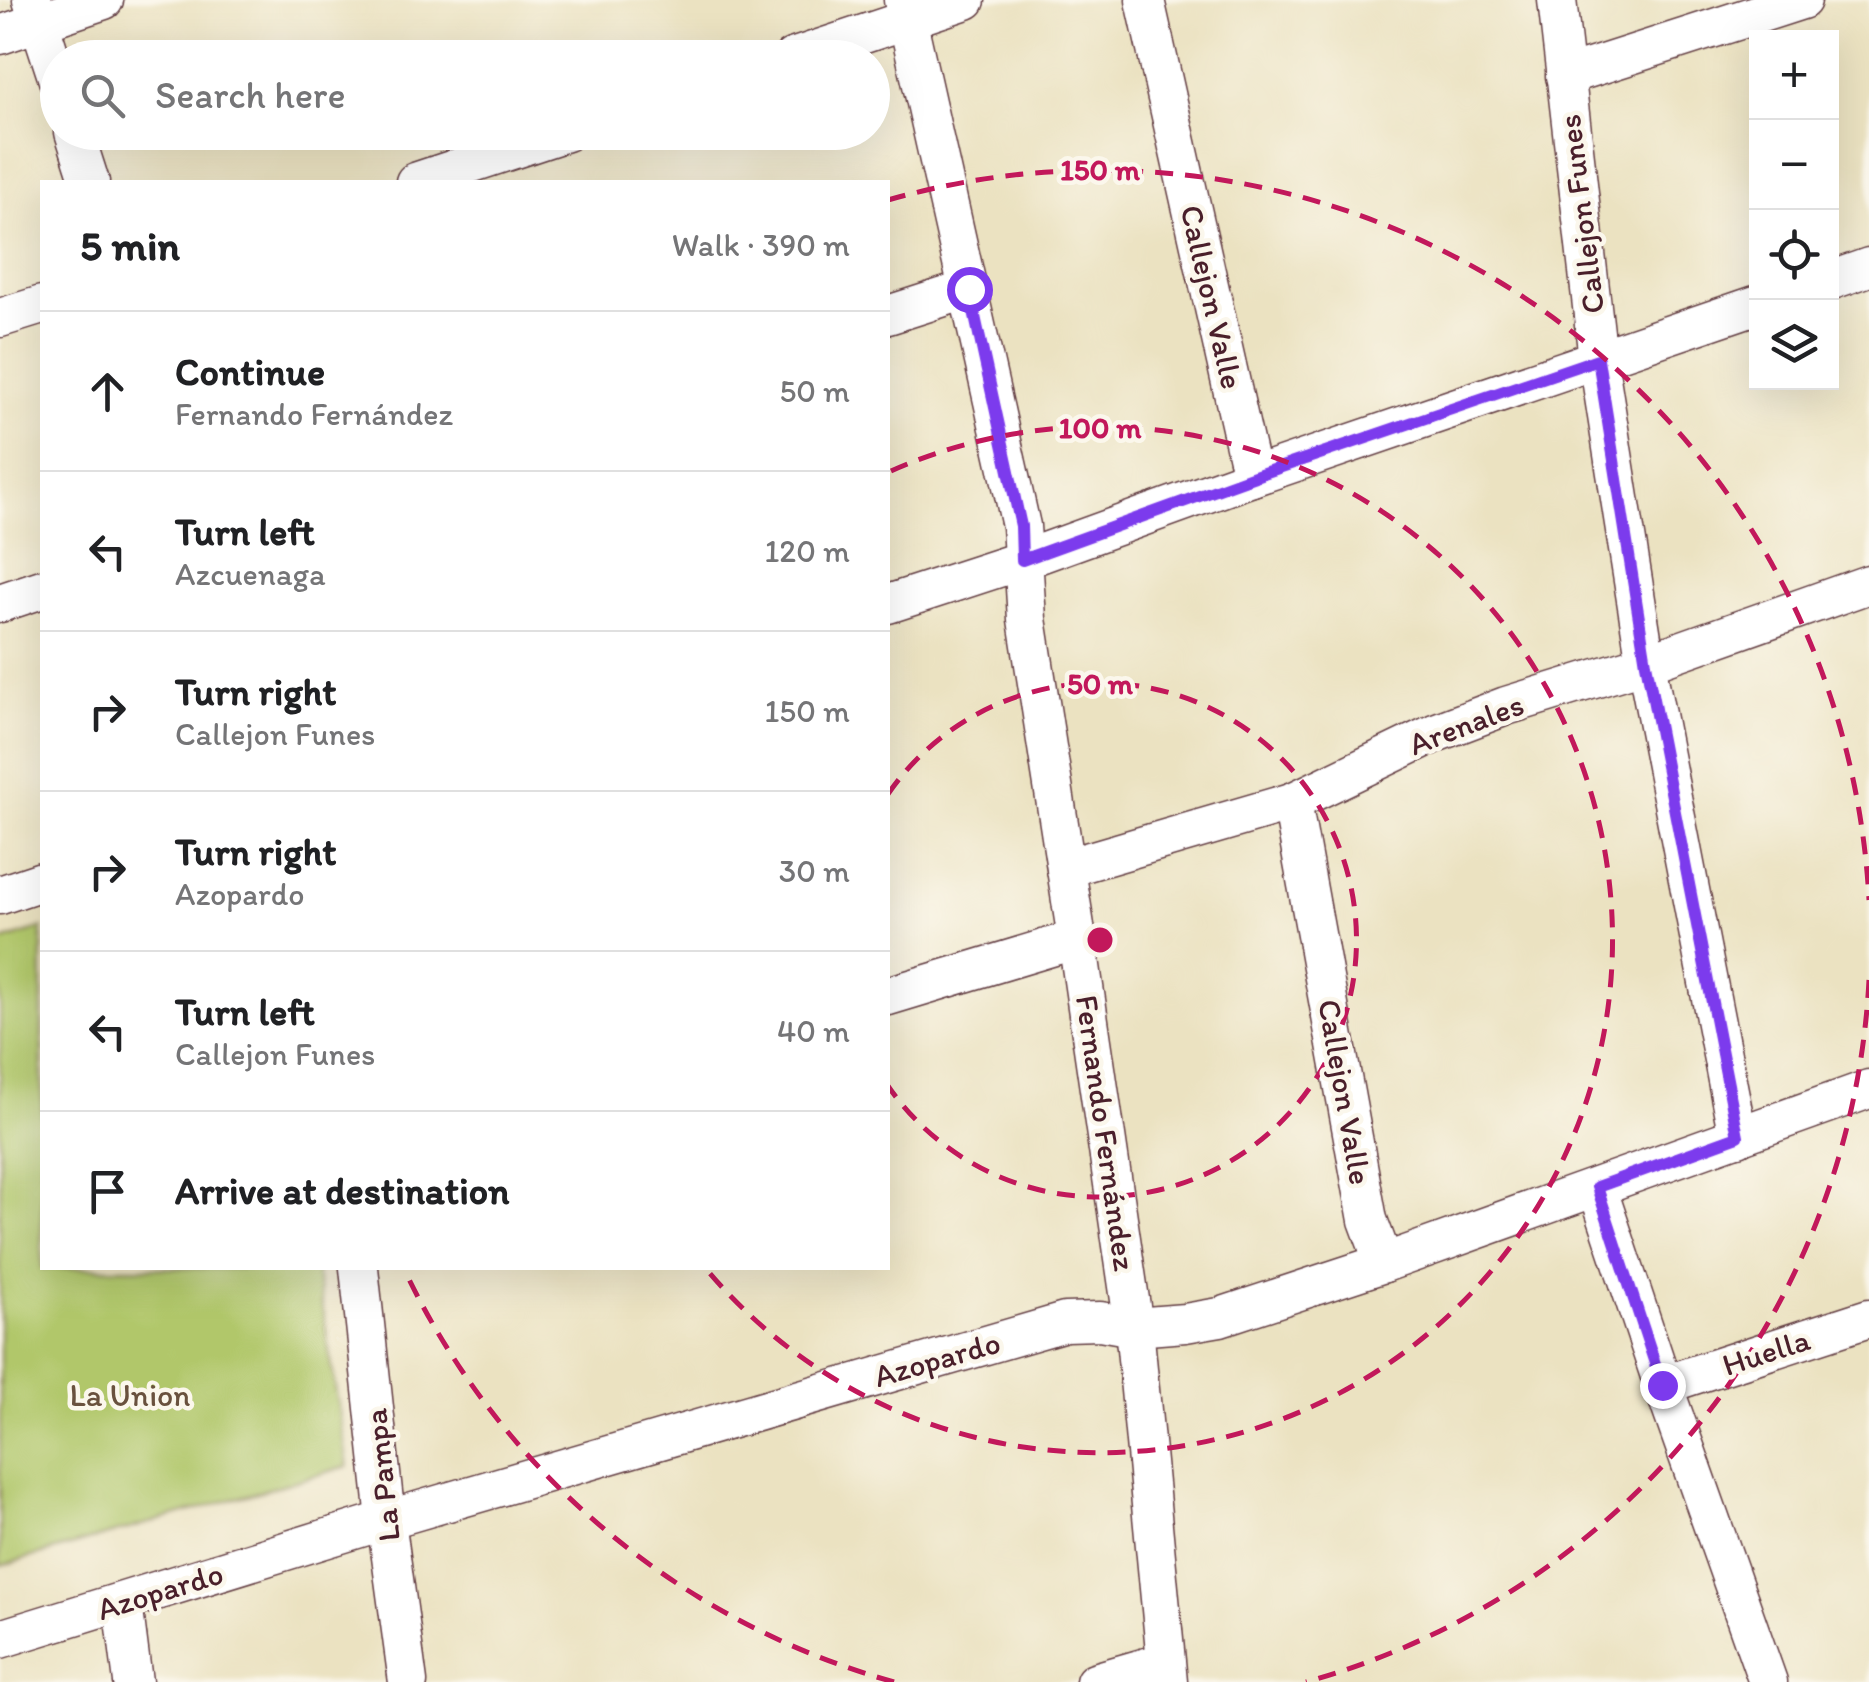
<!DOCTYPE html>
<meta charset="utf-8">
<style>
:root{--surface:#fff;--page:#f2f2f2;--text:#202124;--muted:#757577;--line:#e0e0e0}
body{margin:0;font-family:Itim,sans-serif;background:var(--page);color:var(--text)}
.controls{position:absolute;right:30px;top:30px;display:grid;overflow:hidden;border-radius:0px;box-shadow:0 10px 40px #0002}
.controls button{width:90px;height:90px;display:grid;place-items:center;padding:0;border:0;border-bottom:2px solid var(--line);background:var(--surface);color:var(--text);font:50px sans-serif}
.stop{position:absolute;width:30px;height:30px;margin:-22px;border:8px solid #7c3aed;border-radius:50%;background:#fff}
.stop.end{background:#7c3aed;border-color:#fff;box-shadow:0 2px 10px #0008}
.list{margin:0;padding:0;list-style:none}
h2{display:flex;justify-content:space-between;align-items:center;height:130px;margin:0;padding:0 40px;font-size:42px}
h2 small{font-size:32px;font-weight:400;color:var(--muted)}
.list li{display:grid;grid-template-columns:65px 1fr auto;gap:30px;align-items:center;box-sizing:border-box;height:160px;padding:0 40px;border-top:2px solid var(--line)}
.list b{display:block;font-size:38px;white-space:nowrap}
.list p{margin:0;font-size:32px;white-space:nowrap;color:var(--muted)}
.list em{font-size:32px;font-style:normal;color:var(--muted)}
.icon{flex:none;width:55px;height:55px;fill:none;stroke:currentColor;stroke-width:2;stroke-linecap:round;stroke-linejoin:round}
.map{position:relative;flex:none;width:1869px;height:1682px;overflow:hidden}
.search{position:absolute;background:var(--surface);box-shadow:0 10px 40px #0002;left:40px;top:40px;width:850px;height:110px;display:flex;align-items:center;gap:25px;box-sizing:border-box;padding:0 35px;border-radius:55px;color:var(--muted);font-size:38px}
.panel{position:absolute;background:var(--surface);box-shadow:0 10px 40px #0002;left:40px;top:180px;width:850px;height:1090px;border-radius:0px}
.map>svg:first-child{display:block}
.green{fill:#b1c76b;stroke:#7e734b;stroke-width:2.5}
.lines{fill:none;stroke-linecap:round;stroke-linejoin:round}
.street-casing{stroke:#623c42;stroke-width:41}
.street{stroke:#fff;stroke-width:38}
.route{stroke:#7c3aed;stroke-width:12}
.ring{fill:none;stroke:#c2185b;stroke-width:5;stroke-dasharray:18 12}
.labels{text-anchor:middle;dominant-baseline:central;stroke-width:9;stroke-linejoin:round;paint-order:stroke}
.street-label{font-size:32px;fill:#4a1f2b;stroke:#fbf7ec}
.park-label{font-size:32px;fill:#69513e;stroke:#fbf7ec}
.centre{fill:#c2185b;stroke:#fbf7ec;stroke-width:5}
.ring-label{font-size:30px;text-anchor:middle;font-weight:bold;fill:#c2185b;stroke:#fbf7ec;stroke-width:9;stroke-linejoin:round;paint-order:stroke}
</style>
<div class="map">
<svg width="1869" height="1682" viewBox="0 0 1869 1682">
<rect width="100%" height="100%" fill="#fbf7ec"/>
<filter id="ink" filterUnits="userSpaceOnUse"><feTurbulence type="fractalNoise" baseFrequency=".01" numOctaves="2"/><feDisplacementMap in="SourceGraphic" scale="20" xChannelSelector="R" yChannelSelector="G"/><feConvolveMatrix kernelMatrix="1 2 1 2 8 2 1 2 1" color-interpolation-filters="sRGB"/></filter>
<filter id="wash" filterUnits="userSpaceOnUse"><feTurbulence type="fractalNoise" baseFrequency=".0048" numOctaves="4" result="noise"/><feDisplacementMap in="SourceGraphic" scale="40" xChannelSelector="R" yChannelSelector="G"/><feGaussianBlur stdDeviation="2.25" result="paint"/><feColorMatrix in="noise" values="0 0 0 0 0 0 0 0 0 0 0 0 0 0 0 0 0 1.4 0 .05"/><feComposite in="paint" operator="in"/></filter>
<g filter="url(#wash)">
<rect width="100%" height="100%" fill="#ebe2c1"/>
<!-- green -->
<path class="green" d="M42 928V1268H316L348 1466 0 1566V942Z"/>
</g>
<g filter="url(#ink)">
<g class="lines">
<!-- street casing -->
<g class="street-casing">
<g id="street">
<path d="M32 0 58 80"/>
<path d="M903 0 1021 526 1027 619 1077 939 1134 1327 1168 1682"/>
<path d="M1145 0 1252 477"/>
<path d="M1557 0 1598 359 1646 663 1738 1137"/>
<path d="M0 35 104 0"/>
<path d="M792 58 966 0"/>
<path d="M1565 76 1802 0"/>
<path d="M74 132 90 182"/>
<path d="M415 182 566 132"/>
<path d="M1832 280 1869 267"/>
<path d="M888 315 969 289"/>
<path d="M0 318 42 305"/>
<path d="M0 603 42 589"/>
<path d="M888 604 1023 560 1252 477 1756 305"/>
<path d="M1292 802 1368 1220 1384 1263"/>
<path d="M1066 868 1292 802 1435 733 1506 706 1646 663 1869 584"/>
<path d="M0 895 42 881"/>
<path d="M888 996 1077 939"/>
<path d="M1597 1187 1663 1385 1768 1682"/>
<path d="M359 1268 386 1520 408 1682"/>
<path d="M1663 1385 1869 1318"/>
<path d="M123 1603 133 1682"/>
<path d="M0 1639 386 1520 1065 1322 1100 1321 1134 1327 1185 1323 1220 1317 1384 1263 1869 1089"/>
<path d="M1095 1682 1164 1662"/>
</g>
</g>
<!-- street -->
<use href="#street" class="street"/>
</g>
</g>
<g class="lines" filter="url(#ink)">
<!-- route -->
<path class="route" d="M969 289 1021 526 1022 560 1252 477 1598 359 1646 663 1738 1136 1597 1187 1662 1385"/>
</g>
<!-- distance rings -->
<g class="ring">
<path d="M888 794A257 257 0 1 1 888 1086"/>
<path d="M891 471A513 513 0 1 1 707 1270"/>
<path d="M1869 980A770 770 0 0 1 1306 1682M894 1682A770 770 0 0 1 405 1271M888 200A770 770 0 0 1 1869 900"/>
</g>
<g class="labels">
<!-- street labels -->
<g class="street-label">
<text transform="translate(1581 214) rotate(-97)">Callejon Funes</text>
<text transform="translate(1212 297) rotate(77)">Callejon Valle</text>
<text transform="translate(1466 724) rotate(-21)">Arenales</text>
<text transform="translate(1345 1092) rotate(80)">Callejon Valle</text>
<text transform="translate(1106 1133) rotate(82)">Fernando Fernández</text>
<text transform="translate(1766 1352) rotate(-18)">Huella</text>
<text transform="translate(937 1359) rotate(-16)">Azopardo</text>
<text transform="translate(382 1475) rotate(-96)">La Pampa</text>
<text transform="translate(160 1591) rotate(-17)">Azopardo</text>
</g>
<!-- park labels -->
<g class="park-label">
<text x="130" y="1395">La Union</text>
</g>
</g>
<circle cx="1100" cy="940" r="15" class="centre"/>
<g class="ring-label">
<text x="1100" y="180">150 m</text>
<text x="1100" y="438">100 m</text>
<text x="1100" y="694">50 m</text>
</g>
</svg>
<div class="controls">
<button>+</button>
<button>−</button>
<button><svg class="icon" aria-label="locate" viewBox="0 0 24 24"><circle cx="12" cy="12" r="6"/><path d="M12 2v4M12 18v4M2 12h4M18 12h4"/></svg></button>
<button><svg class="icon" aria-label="layers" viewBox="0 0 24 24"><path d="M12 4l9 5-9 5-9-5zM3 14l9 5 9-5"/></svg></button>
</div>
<div class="stop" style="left:969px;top:289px"></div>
<div class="stop end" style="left:1662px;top:1385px"></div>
<div class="search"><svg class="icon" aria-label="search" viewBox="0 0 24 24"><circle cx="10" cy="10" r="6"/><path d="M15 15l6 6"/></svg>Search here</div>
<section class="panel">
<h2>5 min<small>Walk · 390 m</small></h2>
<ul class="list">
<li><svg class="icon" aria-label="ahead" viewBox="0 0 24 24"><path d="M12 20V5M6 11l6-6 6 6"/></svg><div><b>Continue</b><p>Fernando Fernández</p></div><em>50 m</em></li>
<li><svg class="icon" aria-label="left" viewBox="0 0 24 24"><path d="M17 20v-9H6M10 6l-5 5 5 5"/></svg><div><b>Turn left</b><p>Azcuenaga</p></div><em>120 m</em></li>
<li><svg class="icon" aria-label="right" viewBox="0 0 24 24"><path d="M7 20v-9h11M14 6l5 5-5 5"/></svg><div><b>Turn right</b><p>Callejon Funes</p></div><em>150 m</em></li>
<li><svg class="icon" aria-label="right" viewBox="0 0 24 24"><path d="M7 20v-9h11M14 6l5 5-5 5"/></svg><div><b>Turn right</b><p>Azopardo</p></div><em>30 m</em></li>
<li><svg class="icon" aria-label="left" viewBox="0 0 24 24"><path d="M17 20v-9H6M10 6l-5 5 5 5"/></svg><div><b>Turn left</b><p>Callejon Funes</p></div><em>40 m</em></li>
<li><svg class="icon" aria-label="arrive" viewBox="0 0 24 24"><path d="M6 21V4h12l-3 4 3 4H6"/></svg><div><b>Arrive at destination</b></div></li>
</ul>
</section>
</div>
